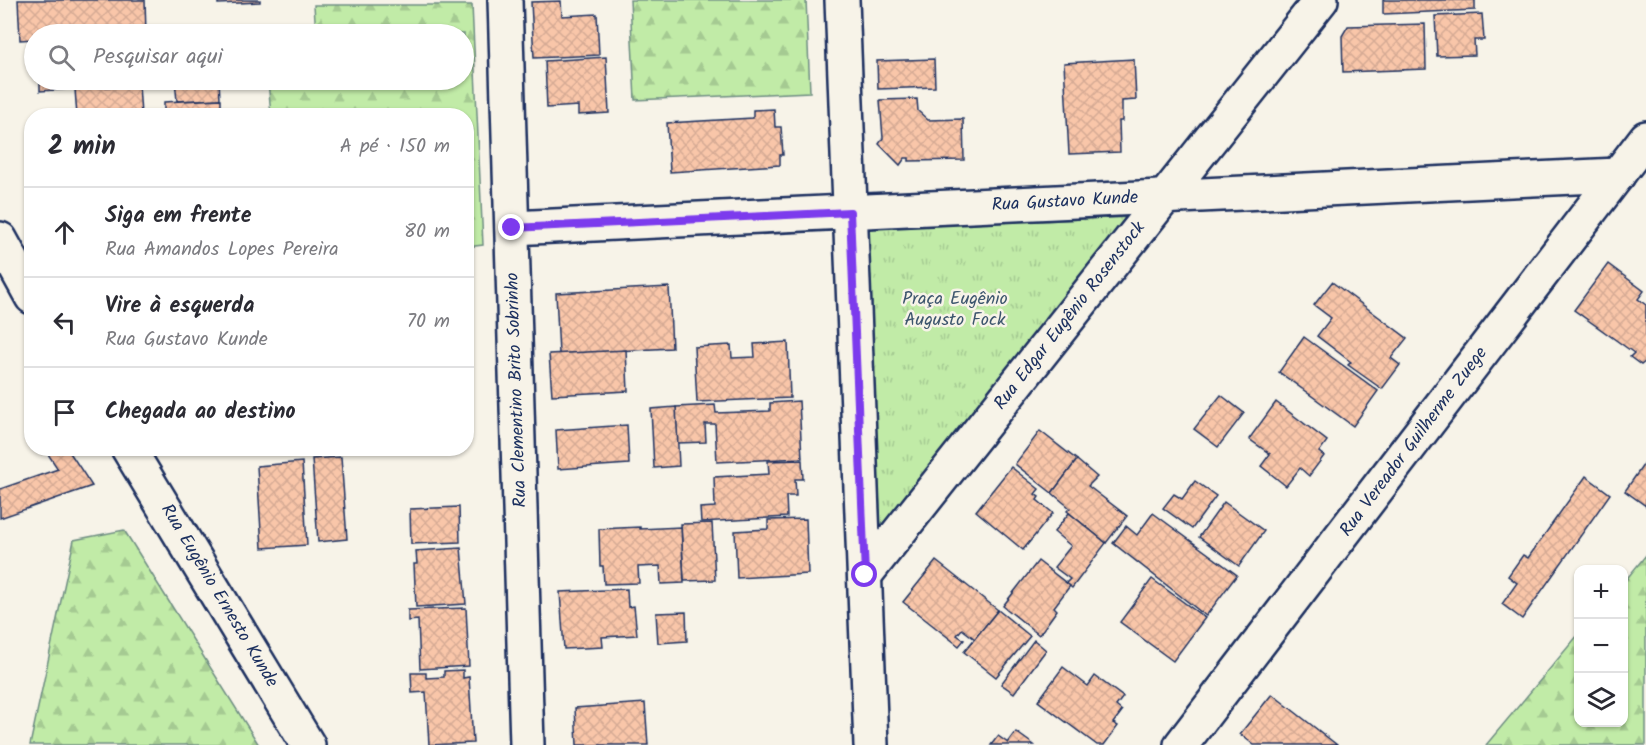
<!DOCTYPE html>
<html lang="pt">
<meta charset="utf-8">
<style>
:root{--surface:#fff;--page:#f2f2f3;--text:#2b2b33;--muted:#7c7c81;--line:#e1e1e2}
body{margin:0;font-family:Kalam,sans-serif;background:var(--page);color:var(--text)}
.controls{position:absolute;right:18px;bottom:18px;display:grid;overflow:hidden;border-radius:12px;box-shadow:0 2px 4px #0004}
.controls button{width:54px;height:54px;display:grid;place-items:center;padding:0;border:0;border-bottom:2px solid var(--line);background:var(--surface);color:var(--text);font:30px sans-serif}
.stop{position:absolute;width:18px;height:18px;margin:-14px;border:4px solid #7c3aed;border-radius:50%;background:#fff}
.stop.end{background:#7c3aed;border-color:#fff;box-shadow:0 2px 6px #0008}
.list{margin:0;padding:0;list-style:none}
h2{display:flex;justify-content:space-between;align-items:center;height:78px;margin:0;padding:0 24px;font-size:26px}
h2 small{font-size:20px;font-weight:400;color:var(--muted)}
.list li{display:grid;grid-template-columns:39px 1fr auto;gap:18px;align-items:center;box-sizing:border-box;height:90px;padding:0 24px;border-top:2px solid var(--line)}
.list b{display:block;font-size:22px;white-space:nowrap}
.list p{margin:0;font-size:20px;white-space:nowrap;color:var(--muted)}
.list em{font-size:20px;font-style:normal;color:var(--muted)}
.icon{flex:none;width:33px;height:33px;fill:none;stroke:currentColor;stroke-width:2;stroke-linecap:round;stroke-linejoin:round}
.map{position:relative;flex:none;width:1646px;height:745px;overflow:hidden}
.search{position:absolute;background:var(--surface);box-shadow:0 2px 4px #0004;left:24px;top:24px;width:450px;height:66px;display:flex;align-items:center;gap:15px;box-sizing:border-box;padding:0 21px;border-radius:33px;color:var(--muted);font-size:22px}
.panel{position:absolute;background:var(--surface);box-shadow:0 2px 4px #0004;left:24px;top:108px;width:450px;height:348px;border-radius:24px}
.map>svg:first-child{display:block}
.forest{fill:url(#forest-firs);stroke:#6e8d82;stroke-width:1.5}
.park{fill:url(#park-tufts);stroke:#6e8d82;stroke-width:1.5}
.building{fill:url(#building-cross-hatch);stroke:#1b2f5e;stroke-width:1.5}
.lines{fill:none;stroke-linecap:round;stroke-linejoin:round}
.minor-casing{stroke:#1b2f5e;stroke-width:38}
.major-casing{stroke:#1b2f5e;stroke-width:38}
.minor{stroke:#f7f3e8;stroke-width:33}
.major{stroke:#f7f3e8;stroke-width:33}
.route{stroke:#7c3aed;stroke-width:8}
.labels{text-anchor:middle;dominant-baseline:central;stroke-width:5;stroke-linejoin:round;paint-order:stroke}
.street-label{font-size:18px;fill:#1b2f5e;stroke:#f7f3e8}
.park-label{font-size:18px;fill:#3c556d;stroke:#f7f3e8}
</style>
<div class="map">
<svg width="1646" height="745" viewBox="0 0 1646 745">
<defs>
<pattern id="forest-firs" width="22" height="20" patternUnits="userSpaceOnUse" patternTransform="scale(1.5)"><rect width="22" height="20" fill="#c1eba7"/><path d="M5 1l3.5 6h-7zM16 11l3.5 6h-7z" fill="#a5ca92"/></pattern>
<pattern id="park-tufts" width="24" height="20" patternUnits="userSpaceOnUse" patternTransform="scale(1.5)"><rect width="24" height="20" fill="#c1eba7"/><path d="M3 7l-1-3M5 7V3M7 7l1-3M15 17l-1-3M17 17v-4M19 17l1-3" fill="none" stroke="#a5ca92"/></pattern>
<pattern id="building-cross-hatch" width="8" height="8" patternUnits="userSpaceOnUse" patternTransform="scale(1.5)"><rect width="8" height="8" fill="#f9c6a9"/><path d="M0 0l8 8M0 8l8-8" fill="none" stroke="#d5aa94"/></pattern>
</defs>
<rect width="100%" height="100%" fill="#f7f3e8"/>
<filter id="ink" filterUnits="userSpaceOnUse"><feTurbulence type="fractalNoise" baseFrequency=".0167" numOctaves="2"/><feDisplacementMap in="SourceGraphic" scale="12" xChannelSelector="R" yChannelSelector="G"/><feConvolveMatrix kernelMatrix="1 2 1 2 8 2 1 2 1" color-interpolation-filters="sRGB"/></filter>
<g filter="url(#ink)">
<!-- forest -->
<g class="forest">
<path d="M630 0H806L810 92 635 100Z"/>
<path d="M314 5H472L483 245 467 247 466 116 271 115 268 80H464V34H316Z"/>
<path d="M124 530 259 745H30L74 540Z"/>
<path d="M1646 555V745H1486L1578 635V722H1624V582Z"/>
</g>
<!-- park -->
<path class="park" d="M1133 217 881 536 867 228Z"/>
<!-- building -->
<g class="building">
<path d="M18 0H145L146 34H34V39L20 40Z"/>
<path d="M218 0H260V2L218 4Z"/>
<path d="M1383 0H1475V10L1383 14Z"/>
<path d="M561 1 562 16 597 14 599 55 534 58 531 2Z"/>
<path d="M1482 14 1484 40H1474L1475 55 1437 56 1435 16Z"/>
<path d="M1425 24 1426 69 1343 72 1342 36 1348 26Z"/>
<path d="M606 57 609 113 578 115V106L547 108 545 61Z"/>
<path d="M934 59 935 87 878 89 877 61Z"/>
<path d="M1134 59 1136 100 1122 101V121H1119L1120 152 1069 154 1064 63Z"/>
<path d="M40 80H148V84L40 91Z"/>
<path d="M175 80H219L220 99 177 101Z"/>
<path d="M139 85 141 115 77 116 75 89Z"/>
<path d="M221 99V116H164V102Z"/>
<path d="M917 99 918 111 928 120 963 119 964 160 909 161V158H905L900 165 879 144 883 138 880 100Z"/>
<path d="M774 109 775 127H781L783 155H780V165L670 172 667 123 753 118V110Z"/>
<path d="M1608 264 1644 291 1638 299 1646 305V361L1641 365 1630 357 1634 353 1574 310Z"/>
<path d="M1332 282 1407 338 1391 358 1400 365 1382 389 1348 365 1351 362 1317 336 1331 318 1314 305Z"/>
<path d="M669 287 672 348 559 354 556 293Z"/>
<path d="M1304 337 1378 391 1353 426 1279 372Z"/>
<path d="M788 342 790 398 697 402 694 347 731 345 732 358 755 357 754 344Z"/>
<path d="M626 350 628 391 552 395 549 354Z"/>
<path d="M1221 395 1244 413 1218 447 1194 429Z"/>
<path d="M799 401 802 458 717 462 715 424H705L706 442 677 443 676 407 715 405 716 413 770 411V403Z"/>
<path d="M1276 402 1327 441 1319 452 1324 456 1309 476 1300 468 1286 486 1261 466 1270 454 1249 439Z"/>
<path d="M676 407 679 466 654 468 651 409Z"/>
<path d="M627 425 629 464 558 469 556 430Z"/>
<path d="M1040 431 1077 460 1052 493 1015 464Z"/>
<path d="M44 448H67L92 486 0 518V489L58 469Z"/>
<path d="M341 457 347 539 318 542 312 459Z"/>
<path d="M802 460 803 479H795L796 496H786L787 517 701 522 700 508 715 507 714 477 769 474 768 461Z"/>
<path d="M1077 460 1097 477 1088 486 1127 516 1106 543 1067 511 1070 508 1052 493Z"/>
<path d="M1646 461V506L1625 491Z"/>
<path d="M302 462 307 545 262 548 257 466Z"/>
<path d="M1011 467 1039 489 1035 494 1039 497 1037 500 1053 513 1023 550 976 511Z"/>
<path d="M1586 476 1610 494 1522 619 1502 604 1517 583 1508 576 1523 555 1528 558Z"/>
<path d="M1195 481 1216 496 1192 529 1163 508 1174 494 1182 499Z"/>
<path d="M1224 502 1264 531 1239 566 1199 537Z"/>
<path d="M459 507 460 542 411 544 410 509Z"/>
<path d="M1069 513 1106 543 1072 588 1066 583 1070 579 1054 567 1071 546 1054 532Z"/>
<path d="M1153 513 1237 575 1206 616 1113 543 1126 526 1137 535Z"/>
<path d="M806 519 808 574 737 578 735 531 768 529V520Z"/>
<path d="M712 523 715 580 684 581 681 524Z"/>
<path d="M640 527V529L681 527 684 583 661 584 660 566 638 567 639 583 604 584 603 566H600L599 529Z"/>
<path d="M461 548 466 604 416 607 414 564H417L416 551Z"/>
<path d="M936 561 998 610 975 639 962 629 957 635 964 640 959 646 903 602Z"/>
<path d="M1038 561 1070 586 1054 607 1057 610 1039 635 1003 606Z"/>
<path d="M1152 579 1205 618 1173 661 1120 622Z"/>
<path d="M627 589 628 607 634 606 637 635 602 637 603 647 564 649 560 592Z"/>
<path d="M466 608 469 666 420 669 418 620 408 621V610Z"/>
<path d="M998 610 1030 636 996 677 964 652Z"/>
<path d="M686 612 687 641 658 643 656 613Z"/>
<path d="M1034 640 1046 650 1014 693 1001 684Z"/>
<path d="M1063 667 1088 686 1095 676 1123 697 1116 706 1122 711 1113 723 1118 726 1104 745H1097L1038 701Z"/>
<path d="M463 670V678L469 677 473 743 429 745 426 692 412 693 411 673H426V678L444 677V671Z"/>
<path d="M1272 694 1337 745H1254L1240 734Z"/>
<path d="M645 703 648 745H577L575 708Z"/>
<path d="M1016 732 1034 745H991L998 736 1008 743Z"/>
</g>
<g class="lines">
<!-- minor casing -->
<g class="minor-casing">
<g id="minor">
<path d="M505 0 527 745"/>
<path d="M842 0 871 745"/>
<path d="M512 228 1618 175"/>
<path d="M0 239 32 297"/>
<path d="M128 448 308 745"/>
<path d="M865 575 1321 0"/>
</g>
</g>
<!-- major casing -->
<g class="major-casing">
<path id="major" d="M1181 745 1646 138"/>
</g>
<!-- minor -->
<use href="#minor" class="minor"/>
<!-- major -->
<use href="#major" class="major"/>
</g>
</g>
<g class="lines" filter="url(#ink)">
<!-- route -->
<path class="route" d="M512 228 850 212 865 575"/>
</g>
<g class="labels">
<!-- street labels -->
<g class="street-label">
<text transform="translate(1065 202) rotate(-3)">Rua Gustavo Kunde</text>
<text transform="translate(1070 316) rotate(-52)">Rua Edgar Eugênio Rosenstock</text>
<text transform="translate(517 390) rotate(-92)">Rua Clementino Brito Sobrinho</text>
<text transform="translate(1414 442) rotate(-53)">Rua Vereador Guilherme Zuege</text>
<text transform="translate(219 596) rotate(59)">Rua Eugênio Ernesto Kunde</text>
</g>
<!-- park labels -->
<g class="park-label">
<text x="955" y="299">Praça Eugênio<tspan x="955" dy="21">Augusto Fock</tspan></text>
</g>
</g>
</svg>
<div class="controls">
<button>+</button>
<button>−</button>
<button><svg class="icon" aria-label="layers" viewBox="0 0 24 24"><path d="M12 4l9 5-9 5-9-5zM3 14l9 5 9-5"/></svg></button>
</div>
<div class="stop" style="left:865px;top:575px"></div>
<div class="stop end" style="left:512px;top:228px"></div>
<div class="search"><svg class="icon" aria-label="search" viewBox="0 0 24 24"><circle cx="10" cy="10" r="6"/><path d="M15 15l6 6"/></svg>Pesquisar aqui</div>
<section class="panel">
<h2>2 min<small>A pé · 150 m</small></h2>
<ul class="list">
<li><svg class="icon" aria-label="ahead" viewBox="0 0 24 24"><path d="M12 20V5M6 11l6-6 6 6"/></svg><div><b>Siga em frente</b><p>Rua Amandos Lopes Pereira</p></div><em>80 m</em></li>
<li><svg class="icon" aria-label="left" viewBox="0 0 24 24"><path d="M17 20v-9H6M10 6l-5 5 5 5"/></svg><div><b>Vire à esquerda</b><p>Rua Gustavo Kunde</p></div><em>70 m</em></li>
<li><svg class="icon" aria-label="arrive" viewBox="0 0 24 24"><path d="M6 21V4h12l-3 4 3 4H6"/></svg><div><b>Chegada ao destino</b></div></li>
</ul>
</section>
</div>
